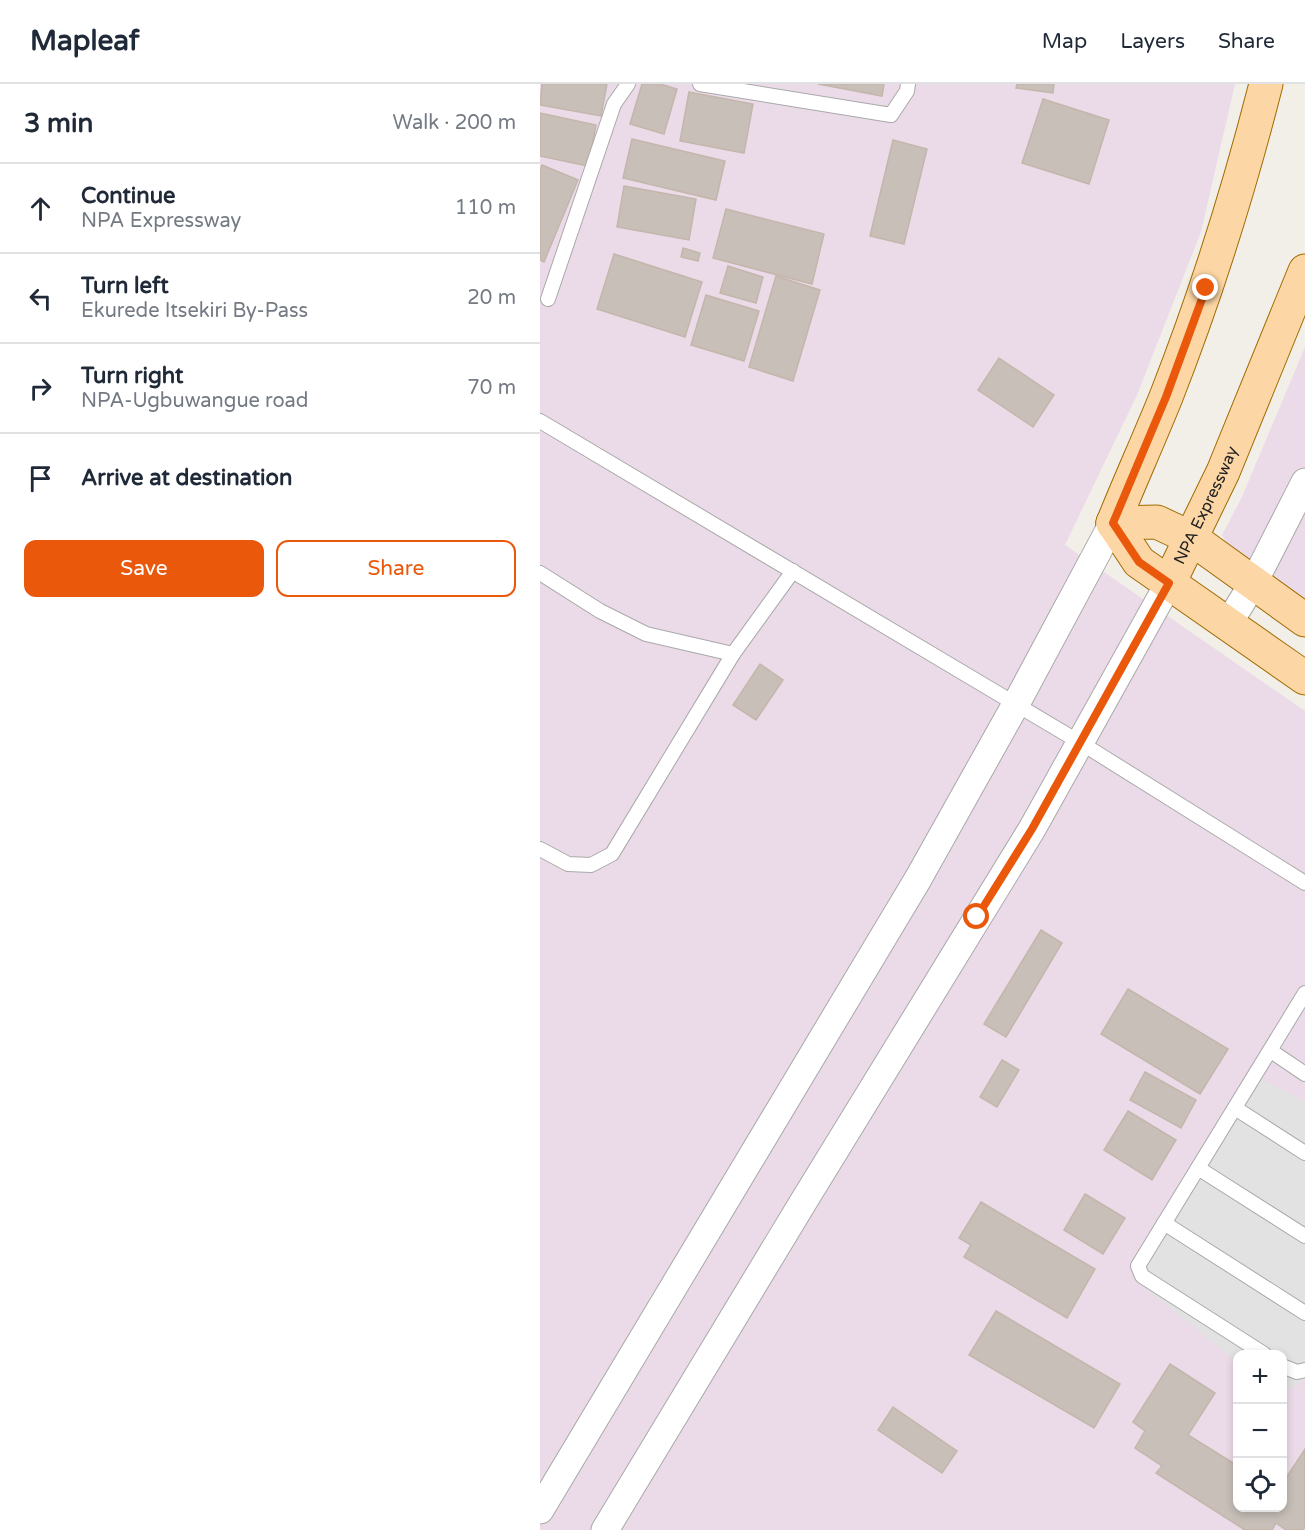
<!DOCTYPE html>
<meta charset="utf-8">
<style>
:root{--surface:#fff;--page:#f6f6f7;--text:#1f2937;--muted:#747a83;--line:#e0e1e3;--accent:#ea580c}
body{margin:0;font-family:"Varela Round",sans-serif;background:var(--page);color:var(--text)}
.controls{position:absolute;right:18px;bottom:18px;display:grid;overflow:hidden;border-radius:12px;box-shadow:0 3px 9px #0003}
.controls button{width:54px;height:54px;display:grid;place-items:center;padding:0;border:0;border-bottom:2px solid var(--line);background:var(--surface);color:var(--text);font:30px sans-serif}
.stop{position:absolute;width:18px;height:18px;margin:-14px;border:4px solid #ea580c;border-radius:50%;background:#fff}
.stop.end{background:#ea580c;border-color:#fff;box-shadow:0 2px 6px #0008}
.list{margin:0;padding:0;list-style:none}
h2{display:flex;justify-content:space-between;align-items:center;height:78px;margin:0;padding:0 24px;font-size:26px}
h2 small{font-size:20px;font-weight:400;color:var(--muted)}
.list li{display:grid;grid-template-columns:39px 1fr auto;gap:18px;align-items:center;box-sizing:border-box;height:90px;padding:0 24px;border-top:2px solid var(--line)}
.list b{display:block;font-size:22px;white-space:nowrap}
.list p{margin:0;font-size:20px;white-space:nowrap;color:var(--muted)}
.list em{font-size:20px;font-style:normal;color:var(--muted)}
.actions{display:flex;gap:12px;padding:18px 24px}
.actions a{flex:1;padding:14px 0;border:2px solid var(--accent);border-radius:12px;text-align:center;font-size:21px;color:var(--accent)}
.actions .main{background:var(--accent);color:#fff}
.icon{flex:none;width:33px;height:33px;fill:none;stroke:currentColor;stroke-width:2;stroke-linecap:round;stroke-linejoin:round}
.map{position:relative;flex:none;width:765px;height:1446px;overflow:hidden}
header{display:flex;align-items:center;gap:36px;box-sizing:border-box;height:84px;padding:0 30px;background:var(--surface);border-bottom:2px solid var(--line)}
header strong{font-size:28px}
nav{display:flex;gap:33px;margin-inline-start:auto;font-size:21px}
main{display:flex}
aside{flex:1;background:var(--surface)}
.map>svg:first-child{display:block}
.industrial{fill:#ebdbe8;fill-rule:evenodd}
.parking{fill:#e2e2e2}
.building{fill:#c7bfb8;stroke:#c4b6ab;stroke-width:1.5}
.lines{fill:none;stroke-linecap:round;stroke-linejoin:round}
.lane-casing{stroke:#a9a9a9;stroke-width:16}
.street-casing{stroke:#a9a9a9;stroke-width:29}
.primary-casing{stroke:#a06b00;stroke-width:35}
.lane{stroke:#fff;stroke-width:14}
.street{stroke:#fff;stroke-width:27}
.primary{stroke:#fcd6a4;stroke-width:33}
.route{stroke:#ea580c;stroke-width:8}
.labels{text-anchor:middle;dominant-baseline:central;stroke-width:4.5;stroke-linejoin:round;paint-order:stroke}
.street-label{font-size:16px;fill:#222;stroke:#fff}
</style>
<header>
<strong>Mapleaf</strong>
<nav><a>Map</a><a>Layers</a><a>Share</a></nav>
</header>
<main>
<aside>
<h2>3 min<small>Walk · 200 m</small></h2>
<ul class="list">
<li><svg class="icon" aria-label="ahead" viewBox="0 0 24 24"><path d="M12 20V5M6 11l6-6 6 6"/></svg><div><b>Continue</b><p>NPA Expressway</p></div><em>110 m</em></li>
<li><svg class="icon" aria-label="left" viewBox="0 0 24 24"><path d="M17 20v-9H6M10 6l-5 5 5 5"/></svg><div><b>Turn left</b><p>Ekurede Itsekiri By-Pass</p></div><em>20 m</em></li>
<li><svg class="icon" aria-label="right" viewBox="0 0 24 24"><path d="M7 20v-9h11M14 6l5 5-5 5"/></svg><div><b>Turn right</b><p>NPA-Ugbuwangue road</p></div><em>70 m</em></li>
<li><svg class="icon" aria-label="arrive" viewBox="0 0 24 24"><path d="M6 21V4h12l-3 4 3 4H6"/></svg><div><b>Arrive at destination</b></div></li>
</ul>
<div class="actions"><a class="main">Save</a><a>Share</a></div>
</aside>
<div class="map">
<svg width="765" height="1446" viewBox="0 0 765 1446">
<rect width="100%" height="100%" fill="#f2efe9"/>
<!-- industrial -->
<g class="industrial">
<path d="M0 0H695L661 148 597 311 525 461 765 627V1446H0ZM698 1270H742V1424H698Z"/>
<path d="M765 263V534L697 479 682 451 702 413Z"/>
</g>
<!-- parking -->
<path class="parking" d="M714 992 765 1017V1295L743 1309 742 1270H698L697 1278 593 1194Z"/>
<!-- building -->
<g class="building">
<path d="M2 0H67L61 32 0 21Z"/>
<path d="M102 0H120L137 5 124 50 90 40Z"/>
<path d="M278 0H344L342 12Z"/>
<path d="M477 0H514L513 9 476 4Z"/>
<path d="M149 8 213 20 204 69 140 57Z"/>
<path d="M503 15 569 36 549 100 482 79Z"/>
<path d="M0 29 56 41 48 82 0 72Z"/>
<path d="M92 55 185 77 176 116 83 94Z"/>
<path d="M353 56 387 65 364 160 330 152Z"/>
<path d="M2 81 38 96 4 178 0 176V86Z"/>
<path d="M84 102 156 115 149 156 77 143Z"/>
<path d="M186 125 284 150 272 200 173 174Z"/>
<path d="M143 164 160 169 158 177 141 173Z"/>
<path d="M74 170 162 198 145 253 57 225Z"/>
<path d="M188 182 223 193 216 219 180 209Z"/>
<path d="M236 192 280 206 253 297 209 283Z"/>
<path d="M166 211 219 227 204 277 151 261Z"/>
<path d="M459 274 514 311 493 343 438 306Z"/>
<path d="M220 580 243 596 216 636 193 621Z"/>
<path d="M501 846 522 859 466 953 444 940Z"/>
<path d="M588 905 688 965 660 1010 561 950Z"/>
<path d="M462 976 479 986 457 1023 440 1013Z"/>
<path d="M605 988 656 1016 641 1044 590 1016Z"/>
<path d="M588 1027 636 1056 612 1096 564 1066Z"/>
<path d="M545 1110 585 1134 563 1170 524 1146Z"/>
<path d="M441 1118 555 1185 527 1234 424 1173 431 1161 419 1154Z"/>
<path d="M456 1227 580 1300 554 1344 429 1271Z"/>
<path d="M630 1280 675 1309 648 1351 698 1382V1424H742V1400L765 1365V1443L763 1446H746L736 1439 732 1446H705L616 1389 622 1382 595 1364 605 1347 593 1338Z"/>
<path d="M353 1323 417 1367 402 1389 338 1346Z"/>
</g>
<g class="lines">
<!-- lane casing -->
<g class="lane-casing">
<g id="lane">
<path d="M160 0 351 31 367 7 368 0"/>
<path d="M8 215 74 20 88 0"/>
<path d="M0 337 541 659 765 799"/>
<path d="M0 489 60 527 106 550 193 570"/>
<path d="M0 765 28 780 51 781 72 770 193 570 253 487"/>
<path d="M731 967 765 990"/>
<path d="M695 1024 765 1069"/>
<path d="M658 1084 765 1152"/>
<path d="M624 1139 765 1229"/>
<path d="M724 1270 602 1192 598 1182 765 909"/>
<path d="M742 1282 757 1288 765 1286"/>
</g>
</g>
<!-- street casing -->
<g class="street-casing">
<g id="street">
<path d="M688 540 714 498 765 398"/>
<path d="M0 1426 378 795 476 620 573 439"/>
<path d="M65 1446 262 1120 492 745 629 499"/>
</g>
</g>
<!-- primary casing -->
<g class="primary-casing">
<g id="primary">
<path d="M573 439C590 397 609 355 626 313 666 211 699 106 726 0"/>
<path d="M573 439 599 478 765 594"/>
<path d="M573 439 617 438 651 454 765 536"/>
<path id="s1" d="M629 499 683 388 765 187"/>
</g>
</g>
<!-- lane -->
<use href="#lane" class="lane"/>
<!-- street -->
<use href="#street" class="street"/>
<!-- primary -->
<use href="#primary" class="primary"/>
</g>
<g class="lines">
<!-- route -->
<path class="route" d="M437 833 492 745 629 499 599 478 573 439 626 313 666 204"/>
</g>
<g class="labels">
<!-- street labels -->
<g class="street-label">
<text stroke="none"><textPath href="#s1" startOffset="86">NPA Expressway</textPath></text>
</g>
</g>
</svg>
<div class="controls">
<button>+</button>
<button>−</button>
<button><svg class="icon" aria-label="locate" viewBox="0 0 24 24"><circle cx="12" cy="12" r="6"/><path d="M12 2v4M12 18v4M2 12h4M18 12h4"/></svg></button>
</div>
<div class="stop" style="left:437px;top:833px"></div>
<div class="stop end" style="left:666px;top:204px"></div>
</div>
</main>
